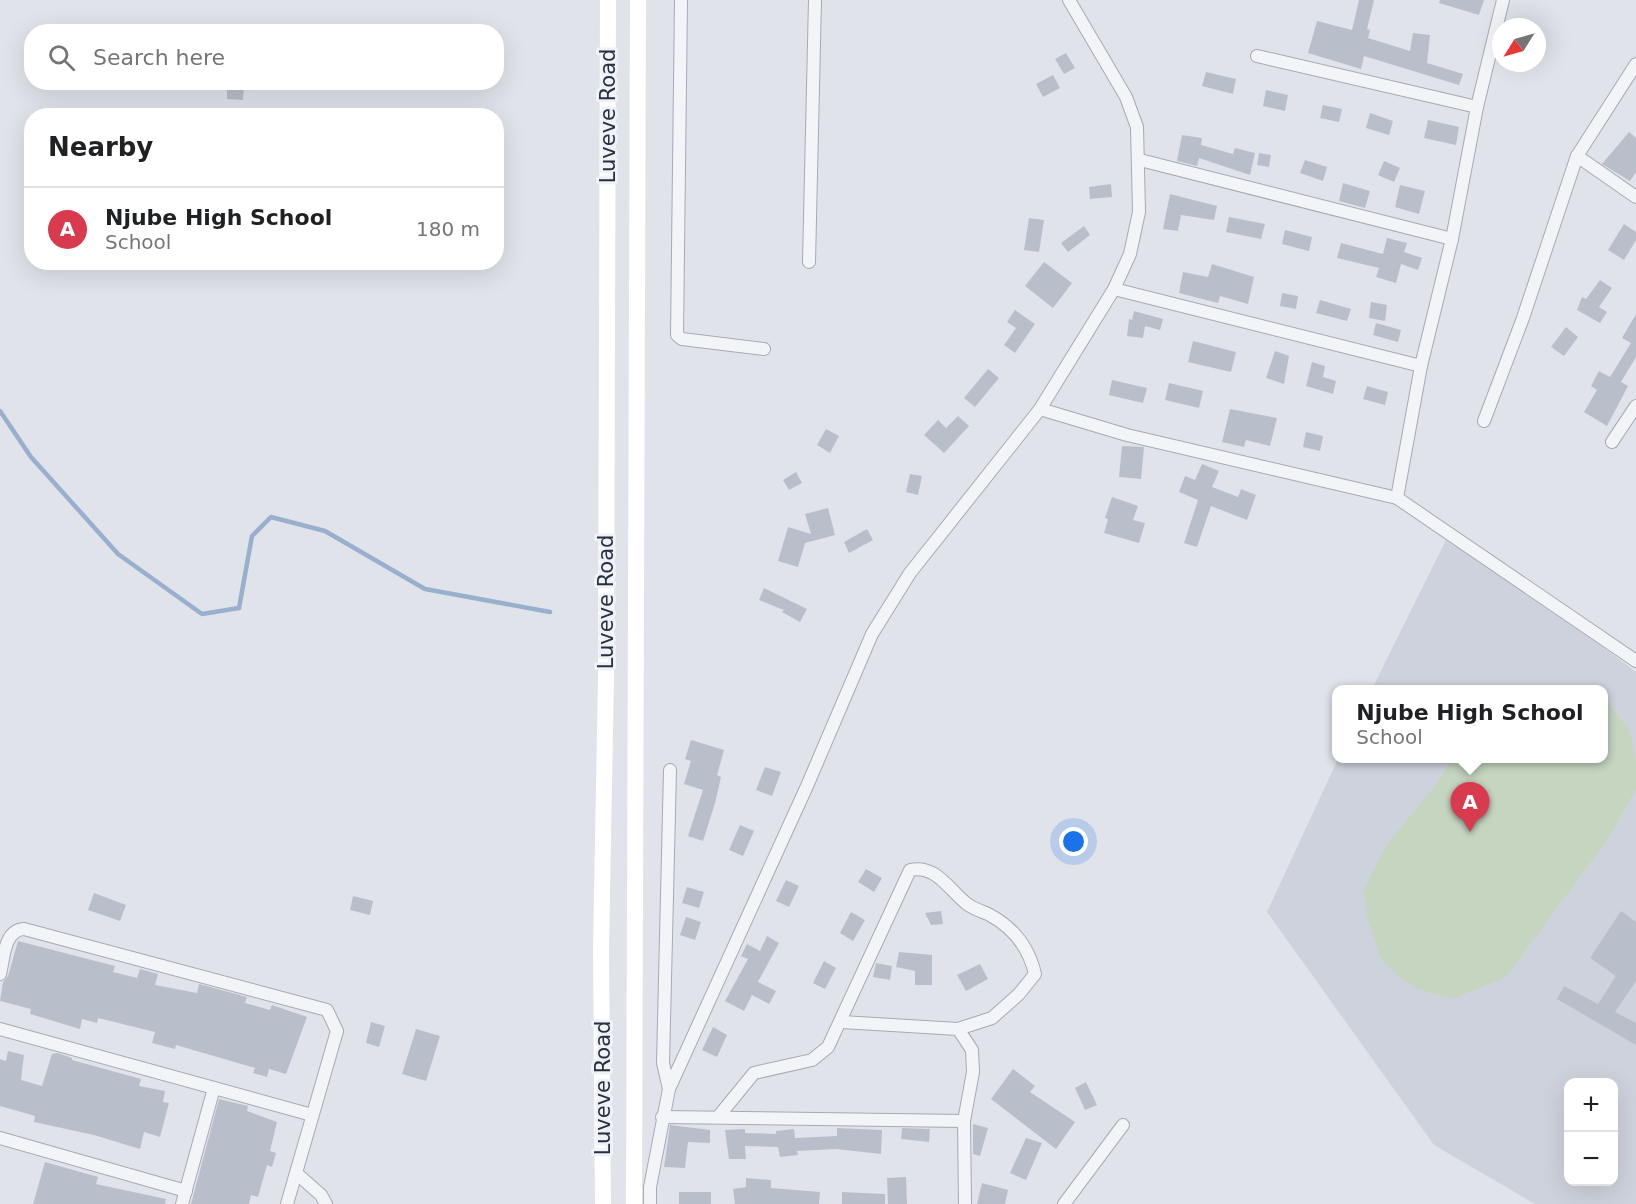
<!DOCTYPE html>
<meta charset="utf-8">
<style>
:root{--surface:#fff;--page:#f6f6f6;--text:#202124;--muted:#757577;--line:#e0e0e0;--accent:#d93b4e}
body{margin:0;font-family:"DejaVu Sans",sans-serif;background:var(--page);color:var(--text)}
.controls{position:absolute;right:18px;bottom:18px;display:grid;overflow:hidden;border-radius:12px;box-shadow:0 6px 24px #0002}
.controls button{width:54px;height:54px;display:grid;place-items:center;padding:0;border:0;border-bottom:2px solid var(--line);background:var(--surface);color:var(--text);font:30px sans-serif}
.compass{position:absolute;left:1492px;top:18px;width:54px;height:54px;border-radius:50%;background:var(--surface);box-shadow:0 6px 24px #0002;rotate:233deg}
.you{position:absolute;left:1074px;top:842px;width:21px;height:21px;margin:-15px;border:4px solid #fff;border-radius:50%;background:#1a73e8;box-shadow:0 0 0 9px #1a73e833}
.badge{display:grid;place-items:center;width:39px;height:39px;border-radius:50%;background:var(--accent);color:#fff;font-size:20px;font-weight:700}
.pin{position:absolute;translate:-50% -50px;filter:drop-shadow(0 2px 3px #0008)}
.pin::after{content:'';position:absolute;top:32px;width:21px;height:18px;background:inherit;clip-path:polygon(0 0,100% 0,50% 100%)}
.popup{position:absolute;left:1332px;top:685px;width:276px;height:78px;box-sizing:border-box;display:grid;place-content:center;border-radius:12px;background:var(--surface);filter:drop-shadow(0 2px 4px #0005);font-size:20px;white-space:nowrap;color:var(--muted)}
.popup b{font-size:22px;color:var(--text)}
.popup::after{content:'';position:absolute;left:50%;top:100%;margin-left:-12px;border:12px solid transparent;border-top-color:var(--surface)}
.list{margin:0;padding:0;list-style:none}
h2{display:flex;justify-content:space-between;align-items:center;height:78px;margin:0;padding:0 24px;font-size:26px}
h2 small{font-size:20px;font-weight:400;color:var(--muted)}
.list li{display:grid;grid-template-columns:39px 1fr auto;gap:18px;align-items:center;box-sizing:border-box;height:84px;padding:0 24px;border-top:2px solid var(--line)}
.list b{display:block;font-size:22px;white-space:nowrap}
.list p{margin:0;font-size:20px;white-space:nowrap;color:var(--muted)}
.list em{font-size:20px;font-style:normal;color:var(--muted)}
.icon{flex:none;width:33px;height:33px;fill:none;stroke:currentColor;stroke-width:2;stroke-linecap:round;stroke-linejoin:round}
.map{position:relative;flex:none;width:1636px;height:1204px;overflow:hidden}
.search{position:absolute;background:var(--surface);box-shadow:0 6px 24px #0002;left:24px;top:24px;width:480px;height:66px;display:flex;align-items:center;gap:15px;box-sizing:border-box;padding:0 21px;border-radius:24px;color:var(--muted);font-size:22px}
.panel{position:absolute;background:var(--surface);box-shadow:0 6px 24px #0002;left:24px;top:108px;width:480px;height:162px;border-radius:24px}
.map>svg:first-child{display:block}
.built{fill:#ced2dc;fill-rule:evenodd}
.green{fill:#c5d5c0}
.lines{fill:none;stroke-linecap:round;stroke-linejoin:round}
.stream{stroke:#98b0cd;stroke-width:4.5}
.building{fill:#b9bfca}
.street-casing{stroke:#a5aab5;stroke-width:14}
.street{stroke:#f3f4f8;stroke-width:12}
.secondary{stroke:#fff;stroke-width:16}
.labels{text-anchor:middle;dominant-baseline:central;stroke-width:6;stroke-linejoin:round;paint-order:stroke}
.street-label{font-size:21px;fill:#273043;stroke:#eff2f7}
</style>
<div class="map">
<svg width="1636" height="1204" viewBox="0 0 1636 1204">
<rect width="100%" height="100%" fill="#e0e3ea"/>
<!-- built -->
<path class="built" d="M1446 540 1583 632 1636 672V1204H1535L1434 1145 1267 912 1338 759 1604 758V690L1372 689ZM1568 1082H1614V1182H1568Z"/>
<!-- green -->
<path class="green" d="M1604 700 1629 728 1636 760V789L1610 836 1506 977 1452 999 1415 988 1397 975 1380 957 1367 916 1364 889 1387 844 1439 781 1452 759 1604 758Z"/>
<g class="lines">
<!-- stream -->
<path class="stream" d="M0 411 31 457 118 554 202 614 239 608 252 536 271 517 325 531 425 589 550 612"/>
</g>
<!-- building -->
<g class="building">
<path d="M1359 0H1374L1367 29 1370 30 1368 38 1410 51 1413 33 1430 35 1427 63 1463 74 1459 85 1364 56 1361 69 1308 53 1317 21 1352 30Z"/>
<path d="M1440 0H1484L1479 15 1439 3Z"/>
<path d="M1066 53 1075 68 1064 74 1055 59Z"/>
<path d="M1206 72 1236 79 1233 94 1202 86Z"/>
<path d="M1053 75 1060 88 1043 97 1036 84Z"/>
<path d="M227 82H244L243 100 227 99Z"/>
<path d="M1266 90 1288 95 1285 111 1263 106Z"/>
<path d="M1323 105 1342 109 1339 122 1320 118Z"/>
<path d="M1370 113 1393 121 1389 135 1366 128Z"/>
<path d="M1428 120 1459 127 1456 145 1424 138Z"/>
<path d="M1629 132 1636 138V172L1630 181 1602 164Z"/>
<path d="M1182 135 1202 138 1201 145 1233 154 1235 148 1255 153 1250 175 1199 158 1197 166 1177 161Z"/>
<path d="M1259 153 1271 155 1269 167 1257 165Z"/>
<path d="M1305 160 1327 167 1323 181 1300 173Z"/>
<path d="M1384 161 1400 168 1394 182 1378 175Z"/>
<path d="M1343 183 1370 191 1365 208 1339 201Z"/>
<path d="M1111 184 1112 197 1090 199 1089 187Z"/>
<path d="M1400 185 1425 191 1419 214 1395 207Z"/>
<path d="M1170 194 1217 206 1214 220 1181 215 1178 231 1163 229Z"/>
<path d="M1229 217 1265 224 1261 239 1226 232Z"/>
<path d="M1029 218 1044 220 1039 252 1024 250Z"/>
<path d="M1624 224 1636 232V240L1624 260 1608 250Z"/>
<path d="M1084 226 1090 235 1068 252 1061 243Z"/>
<path d="M1285 230 1312 237 1309 251 1282 244Z"/>
<path d="M1387 238 1407 243 1404 252 1422 258 1418 270 1401 264 1396 283 1376 277 1379 268 1337 258 1341 243 1383 254Z"/>
<path d="M1044 262 1072 283 1053 308 1025 286Z"/>
<path d="M1212 264 1254 277 1248 304 1220 296 1218 303 1179 293 1183 272 1208 277Z"/>
<path d="M1600 280 1612 288 1599 307 1607 312 1600 323 1577 310 1582 297 1586 299Z"/>
<path d="M1282 293 1298 296 1296 309 1280 306Z"/>
<path d="M1320 300 1351 309 1347 321 1316 313Z"/>
<path d="M1371 302 1387 305 1385 321 1369 318Z"/>
<path d="M1015 310 1035 324 1015 353 1004 345 1016 328 1007 322Z"/>
<path d="M1134 311 1163 319 1160 330 1145 326 1143 338 1127 336 1129 319 1132 320Z"/>
<path d="M1636 314V357L1621 382 1628 386 1607 426 1584 412 1597 390 1591 386 1599 371 1610 377 1631 343 1622 338Z"/>
<path d="M1376 323 1401 330 1398 342 1373 335Z"/>
<path d="M1566 327 1578 337 1564 356 1551 347Z"/>
<path d="M1193 341 1236 352 1231 372 1188 362Z"/>
<path d="M1275 351 1289 356 1284 384 1266 378Z"/>
<path d="M1312 362 1325 366 1323 377 1336 381 1333 394 1306 386Z"/>
<path d="M988 369 999 378 975 407 964 398Z"/>
<path d="M1112 380 1147 388 1143 403 1109 395Z"/>
<path d="M1169 383 1203 391 1199 408 1165 400Z"/>
<path d="M1367 386 1388 392 1385 405 1363 399Z"/>
<path d="M1230 409 1277 418 1270 446 1246 440 1244 447 1222 442Z"/>
<path d="M958 416 969 426 944 453 924 435 938 420 946 428Z"/>
<path d="M826 429 839 436 830 453 817 445Z"/>
<path d="M1306 432 1323 436 1320 451 1303 447Z"/>
<path d="M1122 446 1144 447 1141 479 1119 477Z"/>
<path d="M1202 464 1219 471 1212 487 1238 497 1241 489 1256 495 1247 520 1211 506 1197 547 1184 543 1198 500 1179 492 1185 476 1195 480Z"/>
<path d="M796 472 802 483 789 490 783 480Z"/>
<path d="M910 474 922 476 918 495 906 492Z"/>
<path d="M1112 497 1138 506 1133 520 1145 523 1139 543 1104 533 1108 519 1105 518Z"/>
<path d="M828 508 835 535 805 543 798 567 778 561 788 527 811 534 805 514Z"/>
<path d="M867 529 873 540 849 553 844 542Z"/>
<path d="M764 588 807 609 800 622 782 612 784 610 759 600Z"/>
<path d="M691 740 724 750 717 775 721 777 715 803 703 841 688 836 703 790 684 784 691 761 685 759Z"/>
<path d="M765 767 781 772 772 796 756 790Z"/>
<path d="M740 825 754 831 743 856 729 850Z"/>
<path d="M866 869 882 878 874 892 858 882Z"/>
<path d="M786 880 799 886 789 907 776 901Z"/>
<path d="M687 887 704 892 699 908 682 903Z"/>
<path d="M94 893 126 905 120 921 88 910Z"/>
<path d="M353 896 373 901 370 915 350 910Z"/>
<path d="M941 911 943 924 931 925 925 913Z"/>
<path d="M1621 911 1636 922V981L1615 1012 1636 1023V1045L1557 999 1564 986 1598 1004 1616 976 1590 958Z"/>
<path d="M851 912 865 920 853 941 840 933Z"/>
<path d="M686 917 701 922 695 940 680 935Z"/>
<path d="M767 936 779 943 758 982 776 991 769 1004 752 995 744 1011 725 1001 748 959 741 956 747 944 760 951Z"/>
<path d="M18 941 115 966 113 972 137 978 140 969 158 974 155 985 197 993 199 984 247 997 245 1003 270 1010 272 1005 307 1017 286 1074 269 1069 267 1077 253 1073 255 1068 176 1045 175 1049 152 1043 155 1032 98 1018 97 1023 82 1019 80 1029 30 1014 31 1009 0 1001 3 982 8 976Z"/>
<path d="M899 952 932 955V985H915V971L896 967Z"/>
<path d="M824 961 836 968 825 989 813 983Z"/>
<path d="M876 963 892 966 890 980 873 977Z"/>
<path d="M980 964 988 979 966 991 957 975Z"/>
<path d="M371 1022 385 1026 379 1047 366 1043Z"/>
<path d="M713 1027 727 1035 717 1057 702 1050Z"/>
<path d="M416 1029 440 1036 426 1081 402 1074Z"/>
<path d="M8 1051 24 1055 21 1080 42 1086 52 1054 58 1053 72 1058V1060L141 1079 139 1086 165 1091 163 1102 169 1103 160 1137 144 1132 140 1149 94 1135 34 1122 35 1116 0 1106V1059L6 1061Z"/>
<path d="M1013 1069 1035 1086 1030 1092 1075 1122 1056 1149 991 1099Z"/>
<path d="M1086 1082 1097 1105 1085 1110 1075 1088Z"/>
<path d="M219 1099 248 1106 247 1111 277 1122 270 1151 276 1153 272 1167 267 1165 258 1197 251 1195 249 1204H191Z"/>
<path d="M973 1124 988 1128 980 1156 973 1154Z"/>
<path d="M670 1125 710 1130V1143L688 1142 685 1168 664 1167Z"/>
<path d="M837 1128 882 1130 881 1154 836 1149 797 1151 798 1155 780 1157 778 1147 745 1146 746 1159H729L725 1130 745 1129V1133L776 1134V1131L794 1129 795 1138 837 1136Z"/>
<path d="M902 1128 930 1129 929 1142 901 1139Z"/>
<path d="M1026 1138 1042 1143 1026 1180 1010 1173Z"/>
<path d="M45 1162 98 1177 96 1184 166 1199 165 1204H33Z"/>
<path d="M906 1177 907 1204H888L887 1178Z"/>
<path d="M746 1178 771 1180V1188L820 1192 819 1204H735L733 1189 746 1187Z"/>
<path d="M982 1183 1008 1190 1005 1204H977Z"/>
<rect x="679" y="1192" width="32" height="12"/>
<path d="M842 1192 885 1194V1204H842Z"/>
</g>
<g class="lines">
<!-- street casing -->
<g class="street-casing">
<g id="street">
<path d="M681 0 677 335 682 339 764 349"/>
<path d="M1257 56 1477 107"/>
<path d="M1577 156 1636 197"/>
<path d="M1140 160 1452 239"/>
<path d="M809 262 815 0"/>
<path d="M1114 289 1421 366"/>
<path d="M1040 409 1127 435 1397 498 1636 661"/>
<path d="M1484 421 1523 318 1577 156 1636 64"/>
<path d="M1612 442 1636 406"/>
<path d="M1397 498 1421 366 1452 239 1477 107 1503 0"/>
<path d="M0 974C4 958 4 930 24 929L327 1010 337 1031 287 1204"/>
<path d="M842 1022 958 1029 972 1050 973 1072 964 1121"/>
<path d="M0 1029 312 1115"/>
<path d="M669 1089 663 1063 670 770"/>
<path d="M662 1117 964 1121 965 1204"/>
<path d="M718 1117 754 1073 812 1060 828 1047 910 870C936 864 949 890 967 904 974 909 981 911 988 914 1013 927 1029 948 1035 974L1019 994 992 1018 958 1029"/>
<path d="M0 1138 186 1191"/>
<path d="M296 1173 321 1195 326 1204"/>
<path d="M182 1204 214 1088"/>
<path d="M650 1204V1187L669 1089 807 786 872 634 910 573 1040 409 1114 289 1130 254 1139 212 1137 127 1126 97 1069 0"/>
<path d="M1064 1204 1123 1125"/>
</g>
</g>
<!-- street -->
<use href="#street" class="street"/>
<!-- secondary -->
<g class="secondary">
<path d="M603 1204 601 950 606 676 608 0"/>
<path d="M634 1204 638 0"/>
</g>
</g>
<g class="labels">
<!-- street labels -->
<g class="street-label">
<text transform="translate(608 116) rotate(-90)">Luveve Road</text>
<text transform="translate(606 602) rotate(-90)">Luveve Road</text>
<text transform="translate(603 1088) rotate(-90)">Luveve Road</text>
</g>
</g>
</svg>
<div class="controls">
<button>+</button>
<button>−</button>
</div>
<svg class="compass" viewBox="-18 -18 36 36"><path d="M0-13l5 13h-10z" fill="#e53935"/><path d="M0 13l5-13h-10z" fill="#757577"/></svg>
<div class="you"></div>
<div class="pin badge" style="left:1470px;top:832px">A</div>
<div class="popup"><b>Njube High School</b>School</div>
<div class="search"><svg class="icon" aria-label="search" viewBox="0 0 24 24"><circle cx="10" cy="10" r="6"/><path d="M15 15l6 6"/></svg>Search here</div>
<section class="panel">
<h2>Nearby<small></small></h2>
<ul class="list">
<li><span class="badge">A</span><div><b>Njube High School</b><p>School</p></div><em>180 m</em></li>
</ul>
</section>
</div>
